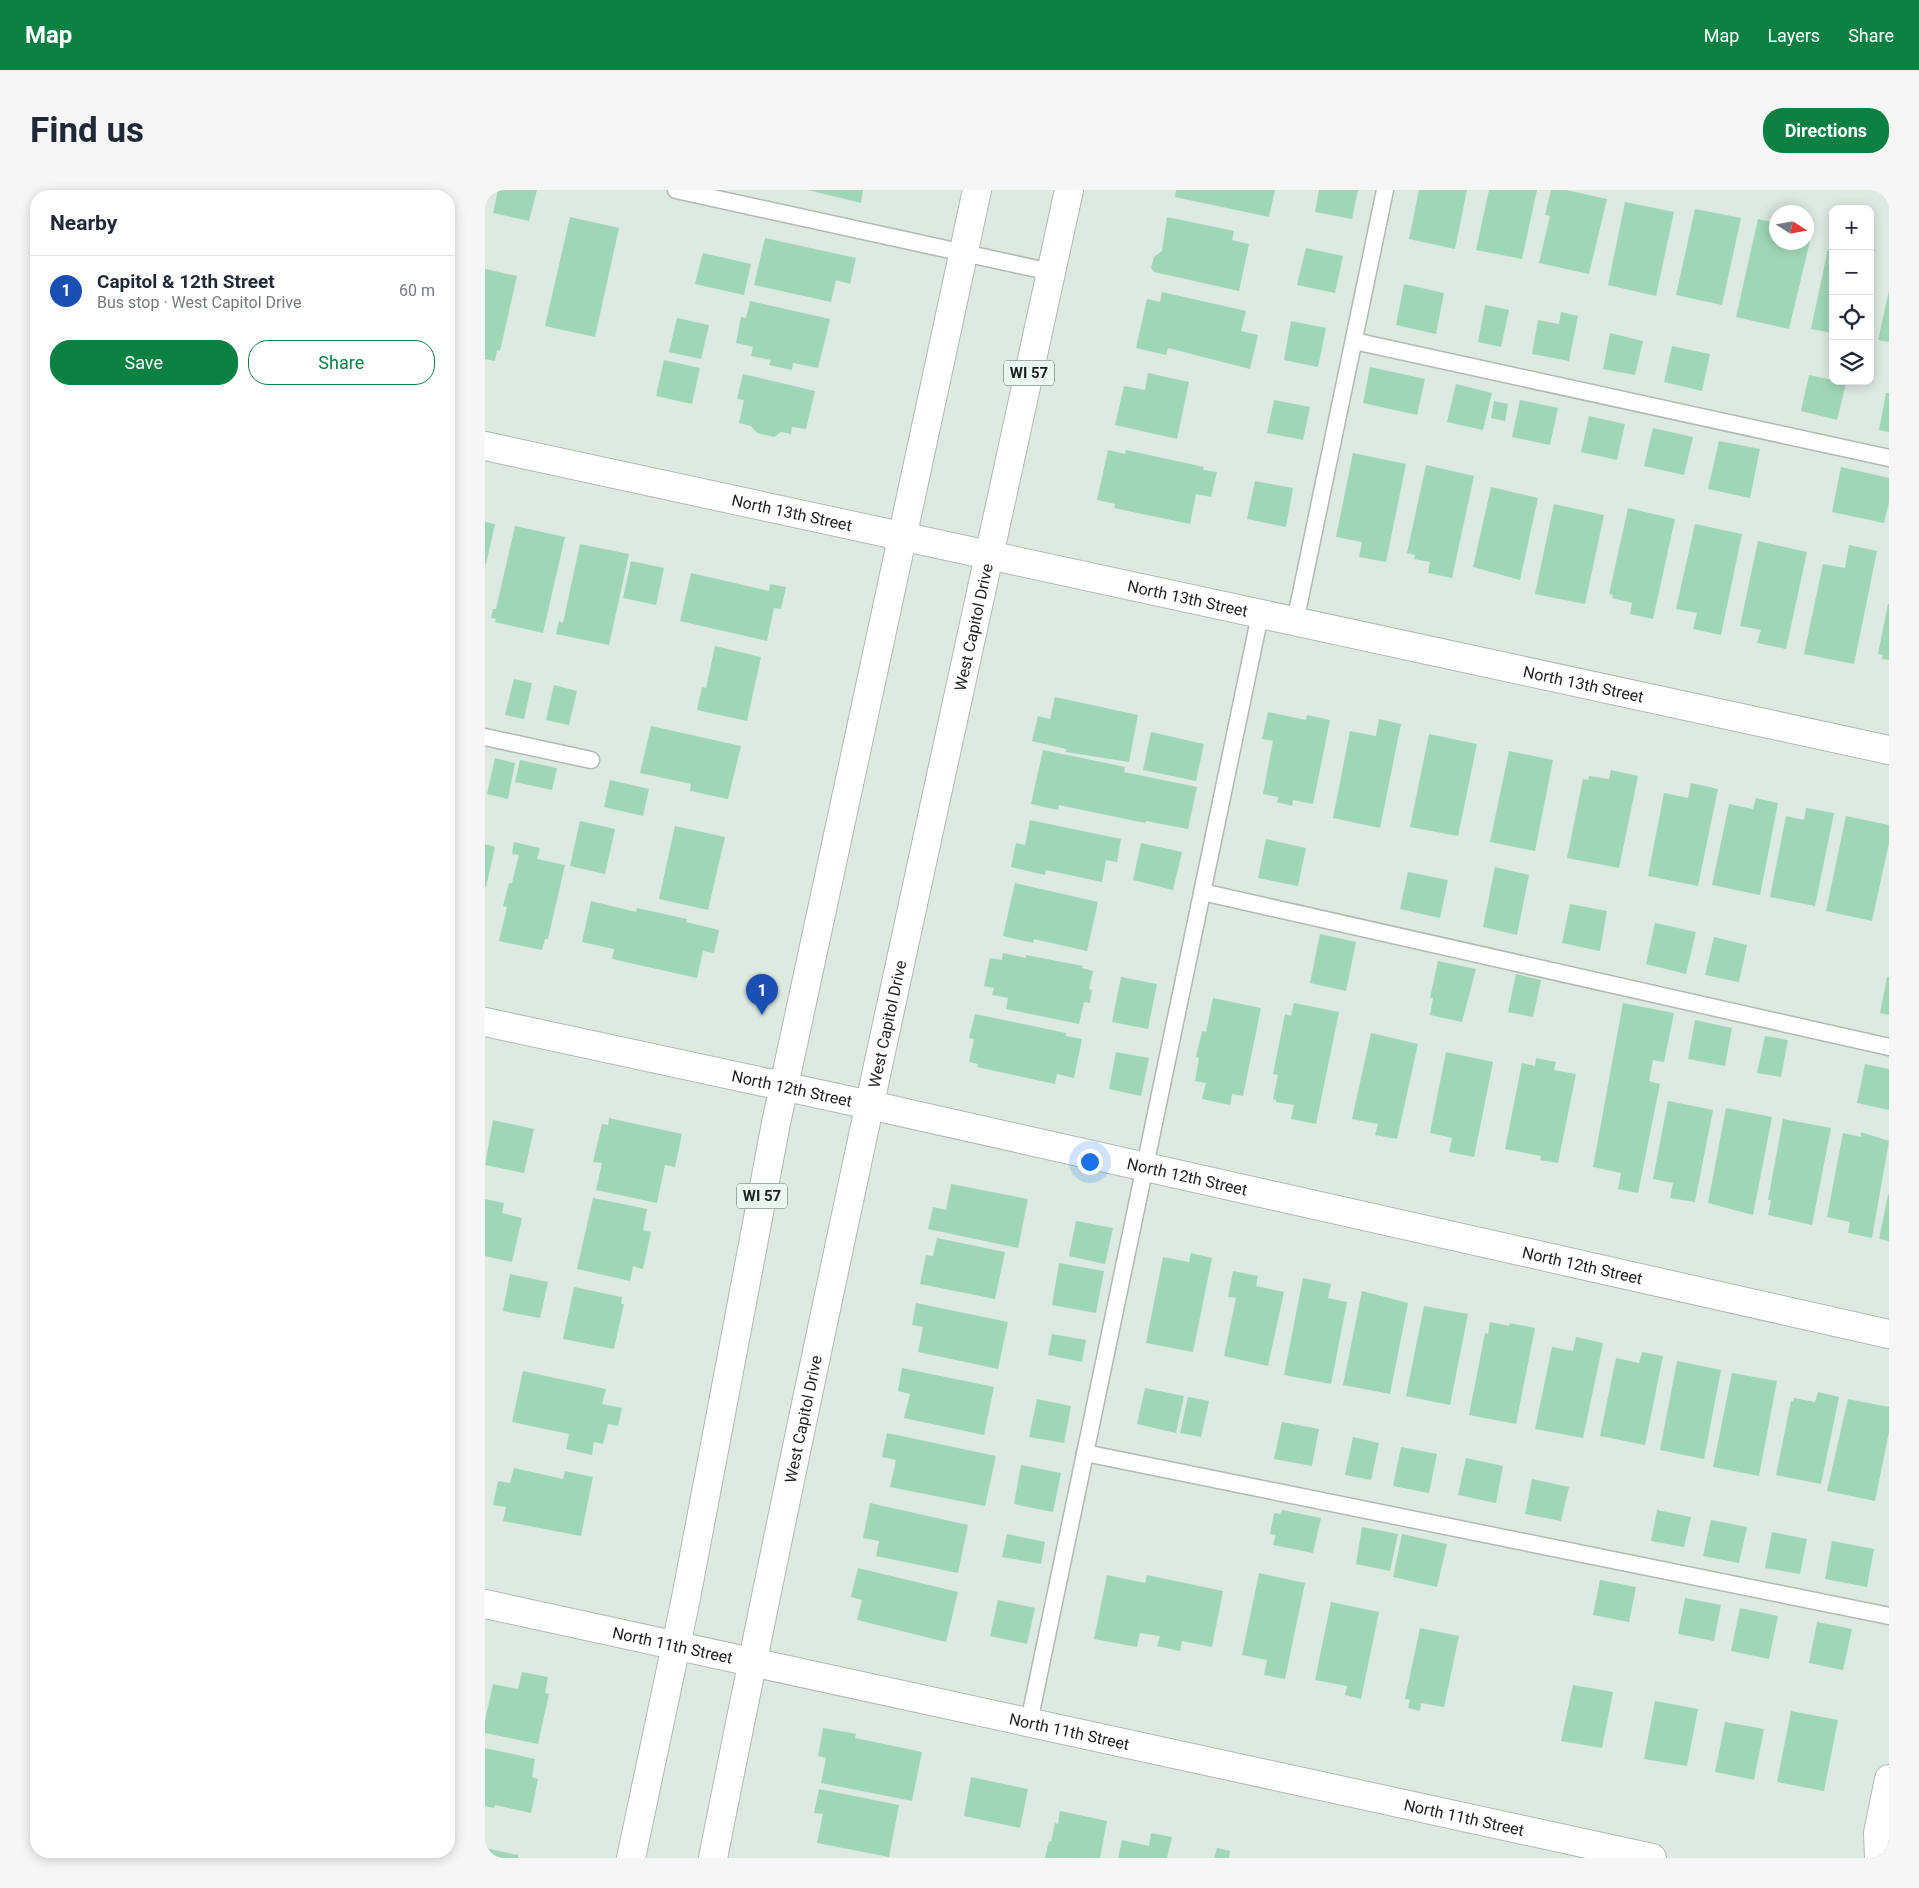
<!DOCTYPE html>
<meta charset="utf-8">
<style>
:root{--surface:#fff;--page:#f6f6f7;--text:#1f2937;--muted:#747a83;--line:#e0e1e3;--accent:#0b8043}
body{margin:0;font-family:Roboto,sans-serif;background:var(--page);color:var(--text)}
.controls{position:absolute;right:15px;top:15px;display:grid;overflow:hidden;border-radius:10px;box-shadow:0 2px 12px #0003}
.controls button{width:45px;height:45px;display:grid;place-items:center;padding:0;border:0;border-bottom:1px solid var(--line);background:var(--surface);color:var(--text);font:25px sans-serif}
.compass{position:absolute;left:1284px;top:15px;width:45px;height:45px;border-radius:50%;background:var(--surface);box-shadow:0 2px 12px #0003;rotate:101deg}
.you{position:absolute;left:604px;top:971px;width:18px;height:18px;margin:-12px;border:4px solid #fff;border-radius:50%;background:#1a73e8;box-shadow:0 0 0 8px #1a73e833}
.badge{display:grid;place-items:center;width:32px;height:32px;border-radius:50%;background:var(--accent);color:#fff;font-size:16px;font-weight:700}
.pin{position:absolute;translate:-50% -41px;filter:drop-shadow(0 1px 2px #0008)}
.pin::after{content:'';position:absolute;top:26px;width:18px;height:15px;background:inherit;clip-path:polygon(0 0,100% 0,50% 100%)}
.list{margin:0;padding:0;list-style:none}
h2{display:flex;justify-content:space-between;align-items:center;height:65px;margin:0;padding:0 20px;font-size:21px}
h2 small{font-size:16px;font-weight:400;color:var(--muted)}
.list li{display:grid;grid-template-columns:32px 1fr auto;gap:15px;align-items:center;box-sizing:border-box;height:70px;padding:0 20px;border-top:1px solid var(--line)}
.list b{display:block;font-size:19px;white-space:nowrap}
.list p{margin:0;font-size:16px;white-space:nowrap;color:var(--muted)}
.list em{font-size:16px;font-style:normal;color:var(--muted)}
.actions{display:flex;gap:10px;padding:15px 20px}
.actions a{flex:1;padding:11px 0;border:1px solid var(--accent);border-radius:20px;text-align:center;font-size:18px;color:var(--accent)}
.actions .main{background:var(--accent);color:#fff}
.icon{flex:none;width:28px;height:28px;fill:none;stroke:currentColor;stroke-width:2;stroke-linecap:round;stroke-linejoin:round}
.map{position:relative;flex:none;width:1404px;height:1668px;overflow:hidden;border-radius:20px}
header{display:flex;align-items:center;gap:30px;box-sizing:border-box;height:70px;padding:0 25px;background:var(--accent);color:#fff}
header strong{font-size:24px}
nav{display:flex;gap:28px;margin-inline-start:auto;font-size:18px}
.intro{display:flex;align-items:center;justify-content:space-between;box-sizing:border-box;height:120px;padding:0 30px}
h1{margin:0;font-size:35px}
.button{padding:12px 22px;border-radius:20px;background:var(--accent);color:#fff;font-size:18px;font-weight:700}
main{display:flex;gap:30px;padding:0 30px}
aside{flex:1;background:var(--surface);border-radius:20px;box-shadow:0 2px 12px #0003}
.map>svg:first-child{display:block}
.building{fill:#9fd7b6}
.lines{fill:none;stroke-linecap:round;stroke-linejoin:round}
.lane-casing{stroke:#aebab2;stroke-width:19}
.street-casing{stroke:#aebab2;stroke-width:30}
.primary-casing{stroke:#aebab2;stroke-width:30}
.lane{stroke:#fff;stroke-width:16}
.street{stroke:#fff;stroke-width:28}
.primary{stroke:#fff;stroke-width:28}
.labels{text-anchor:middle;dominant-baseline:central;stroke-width:4;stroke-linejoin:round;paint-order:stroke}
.shield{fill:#eaf7ef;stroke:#5a605c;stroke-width:1}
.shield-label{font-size:15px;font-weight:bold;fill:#1c201d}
.street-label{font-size:16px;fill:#1c201d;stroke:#eaf7ef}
</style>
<header>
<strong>Map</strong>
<nav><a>Map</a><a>Layers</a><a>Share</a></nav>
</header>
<div class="intro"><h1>Find us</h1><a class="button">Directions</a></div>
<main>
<aside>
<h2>Nearby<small></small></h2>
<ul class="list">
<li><span class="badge" style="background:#1a4fb4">1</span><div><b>Capitol &amp; 12th Street</b><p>Bus stop · West Capitol Drive</p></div><em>60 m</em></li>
</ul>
<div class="actions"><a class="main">Save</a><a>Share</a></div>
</aside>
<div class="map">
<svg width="1404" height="1668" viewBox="0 0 1404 1668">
<rect width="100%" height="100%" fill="#dceae1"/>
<!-- building -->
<g class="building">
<path d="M13 0H52L44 31 8 23Z"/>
<path d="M323 0H378L376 13Z"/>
<path d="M691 0H790L784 27 690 7Z"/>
<path d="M834 0H873L867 29 830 22Z"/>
<path d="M934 0H982L970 59 924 49Z"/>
<path d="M1004 0H1052L1037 69 991 60Z"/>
<path d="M1066 0H1081L1122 9 1104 84 1054 73 1065 26 1060 25Z"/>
<path d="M1140 12 1189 22 1171 106 1123 95Z"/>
<path d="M1210 19 1256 28 1237 115 1191 105Z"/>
<path d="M85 27 134 38 110 147 60 136Z"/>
<path d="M682 27 749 41 747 50 764 54 754 101 669 82 666 78 669 67 677 61Z"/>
<path d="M1273 29 1292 33V52L1325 51 1304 139 1251 127Z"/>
<path d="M280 48 371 68 365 94 351 90 346 112 269 95Z"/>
<path d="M821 58 858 66 850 103 812 95Z"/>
<path d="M1385 58 1390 59 1386 77H1385Z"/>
<path d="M1343 59 1348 60V143L1326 139Z"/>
<path d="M218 63 266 74 259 105 210 94Z"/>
<path d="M0 79 32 86 15 161 12 160 10 171 0 169Z"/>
<path d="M919 94 959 103 951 144 911 135Z"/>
<path d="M1404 101V152L1393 150Z"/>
<path d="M677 102 761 121 756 141 773 145 765 179 683 158 681 165 651 158 662 109 675 112Z"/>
<path d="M265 111 345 129 333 178 308 173 307 180 284 175 286 170 266 166 268 157 251 153 256 127 261 128Z"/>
<path d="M1000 115 1024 120 1016 157 993 152Z"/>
<path d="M1076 122 1093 126 1084 171 1047 164 1053 130 1074 134Z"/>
<path d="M192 128 224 135 216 169 184 162Z"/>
<path d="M806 131 841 138 833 177 799 170Z"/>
<path d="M1125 143 1158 151 1150 185 1118 179Z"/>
<path d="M1187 156 1225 164 1217 201 1179 192Z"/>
<path d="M179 170 215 178 207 214 171 206Z"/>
<path d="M885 177 940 189 932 225 878 213Z"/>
<path d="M663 183 704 192 692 249 630 235 639 196 660 200Z"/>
<path d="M258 184 330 201 321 239 307 237 306 244 296 242 289 247 272 243 266 236 254 233 259 210 252 209Z"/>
<path d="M1324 185 1361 193 1352 230 1316 221Z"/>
<path d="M971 194 1007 203 998 240 962 232Z"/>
<path d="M1401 203H1404V242L1394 240Z"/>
<path d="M789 210 825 217 818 250 782 243Z"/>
<path d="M1035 210 1073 218 1065 255 1027 247Z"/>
<path d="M1009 211 1023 214 1020 231 1006 228Z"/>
<path d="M1104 226 1140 234 1132 270 1096 262Z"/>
<path d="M1168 238 1208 247 1199 285 1159 276Z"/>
<path d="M1234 251 1275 259 1265 308 1223 299Z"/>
<path d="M623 260 640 264 641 260 719 277 718 280 732 282 726 307 711 304 705 334 629 318 630 314 612 310Z"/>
<path d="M868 263 921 274 901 372 874 367 877 352 851 347Z"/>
<path d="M941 275 989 286 967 388 943 383 945 372 929 369 930 365 922 363Z"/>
<path d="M1356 277 1404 288V312L1399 333 1347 322Z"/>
<path d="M770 291 808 298 801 337 762 329Z"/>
<path d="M1006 297 1053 308 1035 390 988 377Z"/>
<path d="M1069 314 1119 325 1100 414 1050 404Z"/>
<path d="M1143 318 1190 329 1168 429 1145 424 1147 413 1127 408 1128 405 1124 404Z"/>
<path d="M0 332 10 334 1 374H0Z"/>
<path d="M1210 334 1257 344 1236 445 1208 439 1212 423 1191 419Z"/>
<path d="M30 336 80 347 58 443 10 432 11 429 6 428 8 419H11Z"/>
<path d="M1273 351 1322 362 1301 459 1272 453 1276 440 1255 436Z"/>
<path d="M95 354 144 364 124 455 71 444 74 431 78 433Z"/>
<path d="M1364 355 1392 361 1369 474 1319 464 1338 374 1360 378Z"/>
<path d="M146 371 179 378 171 415 138 408Z"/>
<path d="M206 383 284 401 285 394 301 397 296 419 289 418 282 451 195 431Z"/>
<path d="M1403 414H1404V470L1397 469 1398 465 1393 464Z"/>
<path d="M230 456 276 467 262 531 212 520 217 497 221 498Z"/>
<path d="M29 489 47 493 39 529 20 525Z"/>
<path d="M69 495 92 501 84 535 61 530Z"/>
<path d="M570 507 653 525 644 572 581 562V559L547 551 553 526 565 529Z"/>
<path d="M783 522 821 530 822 525 845 530 828 614 808 610 807 616 792 612 793 607 778 604 788 551 777 549Z"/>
<path d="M894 529 916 534 895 638 848 628 865 541 891 546Z"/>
<path d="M166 536 256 556 243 609 205 601 206 594 155 583Z"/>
<path d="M666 542 719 554 711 591 658 580Z"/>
<path d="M944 544 992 554 973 646 925 637Z"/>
<path d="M558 560 640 577 639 582 712 597 703 639 661 631 660 633 574 615 573 620 546 614Z"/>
<path d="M1024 561 1068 570 1050 661 1005 652Z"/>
<path d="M10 568 30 573 23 609 2 604Z"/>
<path d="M35 570 72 578 67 600 30 592Z"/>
<path d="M1126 580 1153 586 1134 678 1082 668 1098 589 1103 590 1104 586 1124 589Z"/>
<path d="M125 590 164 599 158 626 119 617Z"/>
<path d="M1206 593 1233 599 1213 696 1163 686 1179 603 1203 608Z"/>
<path d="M1271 608 1293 613 1275 705 1227 695 1244 614 1268 619Z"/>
<path d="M1321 618 1349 623 1330 716 1285 707 1301 626 1319 630Z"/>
<path d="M1361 626 1404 635V653L1387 731 1341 721Z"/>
<path d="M545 630 636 649 632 672 621 670 617 692 561 680 560 685 526 677 531 653 540 655Z"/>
<path d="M95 631 130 639 120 684 85 676Z"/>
<path d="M190 636 240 647 223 720 174 709Z"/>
<path d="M781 649 821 658 813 696 773 688Z"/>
<path d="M29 652 55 658 52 669 80 675 63 749H60L57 760 14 751 22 717 18 716 24 693H27L34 665 27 664Z"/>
<path d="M656 653 697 662 688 700 648 690Z"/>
<path d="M0 654 10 657 1 697H0Z"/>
<path d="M1010 677 1044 685 1032 745 998 737Z"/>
<path d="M923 682 963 690 955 728 915 719Z"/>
<path d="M530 693 613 712 602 761 549 749 548 753 518 746Z"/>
<path d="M106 711 151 722 152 718 202 729 201 732 234 740 229 763 218 761 212 788 127 769 129 759 97 752Z"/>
<path d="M1085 714 1122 721 1115 761 1077 753Z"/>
<path d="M1170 733 1211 742 1201 784 1161 774Z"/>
<path d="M835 744 871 752 861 801 825 793Z"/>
<path d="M1229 747 1262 755 1254 792 1220 785Z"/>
<path d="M518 763 541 768V765L598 776 597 778 608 781 604 799 607 800 605 813 599 812 594 834 521 819 523 808 507 805 509 798 499 796 505 768 517 770Z"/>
<path d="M953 771 991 779 977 832 945 825 948 808H945Z"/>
<path d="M1031 784 1056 790 1048 827 1023 822Z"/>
<path d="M636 787 672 794 663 839 627 832Z"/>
<path d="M1402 787H1404V825L1395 823Z"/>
<path d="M728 808 776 818 758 906 747 904 745 915 717 909 721 893 710 891 714 868 711 867 717 841 721 842Z"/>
<path d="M809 813 854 822 831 934 806 929 809 915 791 912V910L788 909 793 885 788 884 800 824 806 826Z"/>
<path d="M1138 813 1189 823 1179 872 1168 870 1164 891 1175 894 1153 1003 1133 999 1136 983 1108 977Z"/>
<path d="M490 824 581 843V846L597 849 589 888 572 884 570 894 492 877 493 874 484 872 489 849 484 848Z"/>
<path d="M1210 830 1247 838 1240 876 1203 869Z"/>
<path d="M886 843 933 854 912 949 890 945 893 934 867 929Z"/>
<path d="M1280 846 1303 850 1296 887 1272 883Z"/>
<path d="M631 862 664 868 656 906 624 899Z"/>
<path d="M961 862 1008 872 989 967 964 962 967 948 945 943Z"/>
<path d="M1051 868 1071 872 1069 880 1091 884 1073 973 1055 970 1056 966 1020 959 1037 873 1050 876Z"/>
<path d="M1380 874 1404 879V920L1372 913Z"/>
<path d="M1183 911 1228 920 1210 1012 1185 1008 1188 993 1168 989Z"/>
<path d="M1241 918 1287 927 1268 1025 1223 1013Z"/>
<path d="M124 928 197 944 190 977 180 975 172 1013 111 1000 117 973 108 972 117 934 123 935Z"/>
<path d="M1298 929 1346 938 1327 1035 1283 1025 1286 1010H1283Z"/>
<path d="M8 930 49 939 39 983 0 975Z"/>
<path d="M1376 942 1404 951 1387 1048 1363 1043 1365 1032 1342 1027 1358 943 1376 947Z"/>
<path d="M466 994 543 1009 533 1058 443 1039 448 1017 461 1020Z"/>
<path d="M1403 1005H1404V1051L1394 1049Z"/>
<path d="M108 1008 162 1019 158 1040 166 1042 158 1079 148 1076 145 1091 92 1079Z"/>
<path d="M0 1009 19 1013 17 1023 37 1028 27 1072 0 1066Z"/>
<path d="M591 1031 628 1038 620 1074 584 1066Z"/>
<path d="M452 1048 520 1062 510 1109 435 1094 441 1065 448 1066Z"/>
<path d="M706 1063 727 1068 708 1162 661 1153 678 1067 704 1072Z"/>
<path d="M574 1073 619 1081 611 1123 567 1115Z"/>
<path d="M748 1081 773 1086 771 1096 799 1102 783 1176 739 1166 751 1108 743 1107Z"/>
<path d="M25 1084 63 1092 55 1128 18 1121Z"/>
<path d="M818 1088 846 1094 843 1108 862 1112 846 1194 799 1185Z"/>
<path d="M89 1097 137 1107 136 1114H139L129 1159 78 1149Z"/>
<path d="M877 1101 923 1113 905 1204 858 1195Z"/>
<path d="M431 1113 523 1132 513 1179 433 1162 438 1137 427 1135Z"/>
<path d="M939 1116 983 1124 965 1215 921 1206Z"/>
<path d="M1005 1132 1024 1136 1025 1133 1050 1138 1031 1234 984 1225 1000 1143 1003 1144Z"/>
<path d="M567 1144 601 1150 597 1172 563 1165Z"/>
<path d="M1091 1147 1118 1153 1098 1248 1050 1239 1067 1157 1088 1161Z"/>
<path d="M1157 1162 1178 1166 1160 1255 1115 1246 1131 1168 1154 1173Z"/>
<path d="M1192 1171 1236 1180 1219 1269 1175 1260Z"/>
<path d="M417 1178 509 1197 499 1245 419 1228 425 1204 413 1201Z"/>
<path d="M38 1181 121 1199 117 1214 137 1218 133 1236 123 1234 118 1254 109 1252 107 1265 81 1259 84 1244 27 1232Z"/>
<path d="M1247 1183 1292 1191 1274 1286 1228 1277Z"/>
<path d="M660 1198 699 1206 691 1243 652 1234Z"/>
<path d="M1333 1202 1354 1207 1336 1294 1291 1285 1306 1211 1308 1212 1309 1208 1330 1212Z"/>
<path d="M703 1207 724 1211 716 1247 695 1243Z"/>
<path d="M552 1209 586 1216 579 1253 544 1247Z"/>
<path d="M1363 1209 1404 1217V1242L1390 1311 1342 1301Z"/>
<path d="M797 1232 834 1239 827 1276 789 1269Z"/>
<path d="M402 1243 511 1266 500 1316 405 1297 411 1270 397 1267Z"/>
<path d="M868 1247 894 1253 886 1290 860 1285Z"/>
<path d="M916 1257 952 1264 944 1303 908 1296Z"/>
<path d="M981 1268 1018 1276 1011 1313 973 1305Z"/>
<path d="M536 1275 576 1283 568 1322 529 1314Z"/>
<path d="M29 1278 78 1289 80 1281 108 1287 96 1346 18 1331 21 1317 8 1315 13 1291 25 1293Z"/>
<path d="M1047 1289 1084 1297 1076 1331 1040 1324Z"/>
<path d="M385 1313 483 1335 473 1383 391 1366 394 1351 378 1348Z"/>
<path d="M797 1320 836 1328 828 1363 788 1355 791 1345 785 1344 789 1323 795 1324Z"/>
<path d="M1172 1320 1206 1327 1199 1357 1166 1351Z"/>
<path d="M1226 1330 1262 1337 1254 1373 1218 1366Z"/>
<path d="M877 1337 913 1344 905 1381 871 1374Z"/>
<path d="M1287 1342 1322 1349 1315 1384 1280 1378Z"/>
<path d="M522 1344 560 1352 556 1374 517 1367Z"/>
<path d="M917 1344 962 1354 952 1397 908 1387Z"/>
<path d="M1347 1351 1389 1359 1382 1397 1340 1389Z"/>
<path d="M373 1378 473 1402 461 1452 372 1430 377 1410 366 1407Z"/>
<path d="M774 1383 820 1393 800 1489 779 1485 782 1470 757 1465Z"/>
<path d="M622 1385 660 1393 662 1385 738 1401 727 1457 697 1451 695 1461 672 1456 675 1446 655 1443 652 1457 609 1449Z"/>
<path d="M1115 1390 1151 1397 1144 1432 1108 1425Z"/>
<path d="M1200 1408 1236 1415 1229 1451 1193 1444Z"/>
<path d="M513 1410 550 1418 542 1454 505 1446Z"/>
<path d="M846 1412 894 1422 876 1509 860 1505 862 1496 830 1490Z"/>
<path d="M1255 1418 1293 1426 1284 1469 1246 1461Z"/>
<path d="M1332 1432 1367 1439 1358 1480 1324 1473Z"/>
<path d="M935 1438 974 1446 959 1517 936 1513 935 1521 923 1518 925 1510 920 1509Z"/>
<path d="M37 1482 63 1487 60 1503 64 1504 53 1554 0 1543V1531L8 1494 33 1499Z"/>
<path d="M1088 1495 1128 1502 1117 1558 1076 1551Z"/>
<path d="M1170 1511 1213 1519 1202 1576 1159 1569Z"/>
<path d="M1306 1521 1353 1530 1339 1601 1292 1592Z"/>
<path d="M1240 1532 1279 1539 1269 1590 1230 1582Z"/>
<path d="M338 1538 371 1544 370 1548 437 1562 427 1611 336 1593 341 1568 333 1566Z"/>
<path d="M0 1558 50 1569 47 1587 53 1589 46 1623 10 1615 9 1618 0 1616Z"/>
<path d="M486 1587 543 1599 535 1638 479 1626Z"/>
<path d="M334 1599 414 1615 404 1667 332 1653 338 1624 329 1623Z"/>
<path d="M575 1621 622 1631 615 1668H560L564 1651 566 1652 570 1633 573 1634Z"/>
<path d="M666 1643 687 1647 682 1668H633L637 1650 664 1656Z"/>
<path d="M0 1658 33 1665V1668H0Z"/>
<path d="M732 1658 745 1661 744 1668H729Z"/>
</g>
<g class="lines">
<!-- lane casing -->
<g class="lane-casing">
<g id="lane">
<path d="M191 0 566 82"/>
<path d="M869 151 1404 268"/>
<path d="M810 432 900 0"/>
<path d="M0 547 106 570"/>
<path d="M717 702 1404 857"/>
<path d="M600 1263 1404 1426"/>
<path d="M544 1532 775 425"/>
</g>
</g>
<!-- street casing -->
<g class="street-casing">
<g id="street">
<path id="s1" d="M0 256 1404 560"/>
<path id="s2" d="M0 832 385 915 1404 1144"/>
<path id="s3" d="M0 1414 1167 1668"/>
<path d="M1394 1668 1393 1643 1404 1589"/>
</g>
</g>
<!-- primary casing -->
<g class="primary-casing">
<g id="primary">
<path d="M146 1668 201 1408 291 933 492 0"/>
<path id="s4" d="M228 1668C339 1110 463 555 584 0"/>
</g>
</g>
<!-- lane -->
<use href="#lane" class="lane"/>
<!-- street -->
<use href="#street" class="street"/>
<!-- primary -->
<use href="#primary" class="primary"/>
</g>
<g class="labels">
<!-- shield labels -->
<g class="shield">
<rect x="519" y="170.5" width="50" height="25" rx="4"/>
<rect x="252" y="993.5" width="50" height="25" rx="4"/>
</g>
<g class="shield-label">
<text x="544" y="183">WI 57</text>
<text x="277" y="1006">WI 57</text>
</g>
<!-- street labels -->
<g class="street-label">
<text stroke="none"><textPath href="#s1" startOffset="314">North 13th Street</textPath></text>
<text stroke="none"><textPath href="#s1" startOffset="719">North 13th Street</textPath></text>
<text stroke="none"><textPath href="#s4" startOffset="1258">West Capitol Drive</textPath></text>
<text stroke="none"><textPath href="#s1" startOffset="1124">North 13th Street</textPath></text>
<text stroke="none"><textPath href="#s4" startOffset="852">West Capitol Drive</textPath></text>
<text stroke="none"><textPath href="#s2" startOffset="314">North 12th Street</textPath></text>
<text stroke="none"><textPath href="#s2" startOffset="719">North 12th Street</textPath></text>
<text stroke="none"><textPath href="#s2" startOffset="1124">North 12th Street</textPath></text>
<text stroke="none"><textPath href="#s4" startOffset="448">West Capitol Drive</textPath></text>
<text stroke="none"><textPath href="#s3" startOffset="192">North 11th Street</textPath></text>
<text stroke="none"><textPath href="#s3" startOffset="598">North 11th Street</textPath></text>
<text stroke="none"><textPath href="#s3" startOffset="1002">North 11th Street</textPath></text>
</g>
</g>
</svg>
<div class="controls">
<button>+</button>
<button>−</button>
<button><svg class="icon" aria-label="locate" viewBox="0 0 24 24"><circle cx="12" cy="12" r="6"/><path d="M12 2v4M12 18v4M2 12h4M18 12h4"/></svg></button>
<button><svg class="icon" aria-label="layers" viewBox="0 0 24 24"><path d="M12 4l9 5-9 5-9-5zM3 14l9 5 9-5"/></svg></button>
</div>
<svg class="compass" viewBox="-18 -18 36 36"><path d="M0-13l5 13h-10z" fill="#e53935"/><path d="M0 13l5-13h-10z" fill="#747a83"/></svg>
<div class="you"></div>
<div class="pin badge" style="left:277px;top:825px;background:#1a4fb4">1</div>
</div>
</main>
